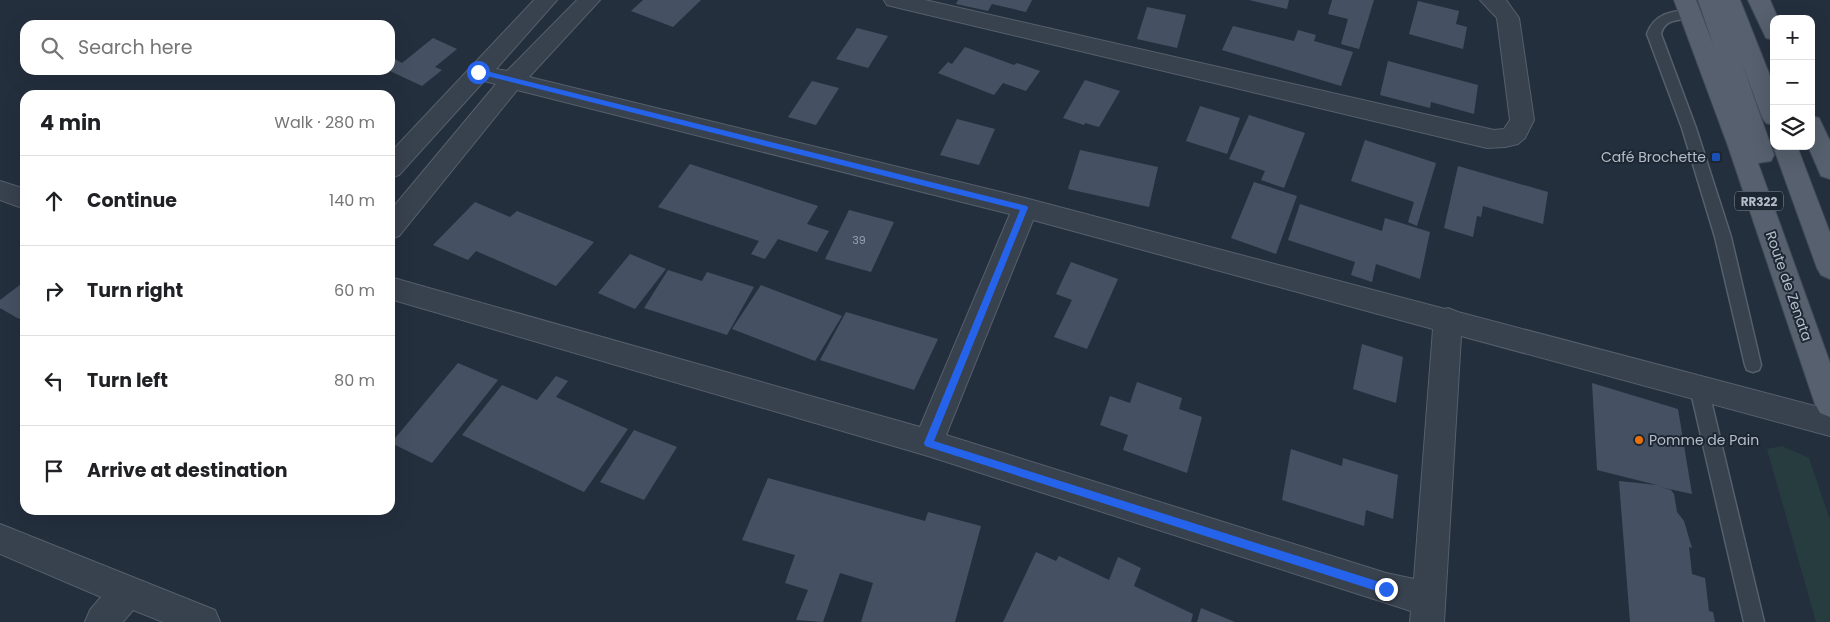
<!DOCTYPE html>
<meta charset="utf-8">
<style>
:root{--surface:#fff;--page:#f6f6f6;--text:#202124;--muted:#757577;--line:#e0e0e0}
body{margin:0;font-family:Poppins,sans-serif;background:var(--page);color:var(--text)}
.controls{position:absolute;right:15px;top:15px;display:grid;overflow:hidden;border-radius:10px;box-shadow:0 5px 20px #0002}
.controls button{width:45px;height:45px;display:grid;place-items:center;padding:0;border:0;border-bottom:1px solid var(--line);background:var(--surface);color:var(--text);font:25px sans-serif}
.stop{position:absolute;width:15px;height:15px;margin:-11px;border:4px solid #2563eb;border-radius:50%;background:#fff}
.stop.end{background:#2563eb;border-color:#fff;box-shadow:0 1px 5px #0008}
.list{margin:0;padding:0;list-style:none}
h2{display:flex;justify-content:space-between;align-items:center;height:65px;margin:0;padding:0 20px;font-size:21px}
h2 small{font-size:16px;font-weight:400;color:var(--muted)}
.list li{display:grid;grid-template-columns:32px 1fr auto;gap:15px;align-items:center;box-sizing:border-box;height:90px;padding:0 20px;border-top:1px solid var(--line)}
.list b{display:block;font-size:19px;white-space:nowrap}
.list em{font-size:16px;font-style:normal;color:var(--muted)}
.icon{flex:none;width:28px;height:28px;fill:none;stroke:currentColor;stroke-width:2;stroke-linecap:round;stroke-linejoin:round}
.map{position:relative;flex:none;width:1830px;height:622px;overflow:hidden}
.search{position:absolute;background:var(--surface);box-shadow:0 5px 20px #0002;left:20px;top:20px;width:375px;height:55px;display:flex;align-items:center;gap:12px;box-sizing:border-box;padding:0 18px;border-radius:15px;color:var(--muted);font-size:19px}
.panel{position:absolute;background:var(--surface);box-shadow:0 5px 20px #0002;left:20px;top:90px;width:375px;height:425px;border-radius:15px}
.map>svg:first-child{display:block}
.green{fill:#263c3f}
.building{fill:#455162}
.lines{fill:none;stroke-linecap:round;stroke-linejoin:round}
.service-casing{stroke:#565f6c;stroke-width:3}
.minor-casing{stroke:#565f6c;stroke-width:2}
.primary-casing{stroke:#414a57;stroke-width:2}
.service{fill:#38414e;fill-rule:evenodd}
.minor{fill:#38414e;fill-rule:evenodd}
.primary{fill:#56606e;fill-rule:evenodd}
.route{fill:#2563eb}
.transit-dot{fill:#1a4fb4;stroke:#1d2633;stroke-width:2}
.food-dot{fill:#e8710a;stroke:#1d2633;stroke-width:2}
.labels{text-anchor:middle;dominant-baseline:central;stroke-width:4;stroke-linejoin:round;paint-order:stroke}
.number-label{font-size:11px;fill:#98a1af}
.shield{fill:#1d2633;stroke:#878f9c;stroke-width:1}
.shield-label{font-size:12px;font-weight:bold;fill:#b4bcc9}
.poi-label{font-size:14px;fill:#b4bcc9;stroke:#1d2633;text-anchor:end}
.street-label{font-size:14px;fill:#b4bcc9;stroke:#1d2633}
</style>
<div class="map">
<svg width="1830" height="622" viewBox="0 0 1830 622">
<rect width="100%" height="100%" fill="#242f3e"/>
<!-- green -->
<path class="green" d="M1782 446 1809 458 1830 520V622H1816L1767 449Z"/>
<!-- building -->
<g class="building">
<path d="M643 0H701L673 27 631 11Z"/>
<path d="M958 0H1032L1026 12 992 4 988 11 956 4Z"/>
<path d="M1249 0H1289L1287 9Z"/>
<path d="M1332 0H1374L1359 49 1341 44 1348 19 1328 14Z"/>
<path d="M1418 1 1459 11 1456 24 1467 27 1463 49 1409 34Z"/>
<path d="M1147 7 1186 15 1177 48 1137 39Z"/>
<path d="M1233 26 1294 41 1298 30 1316 35 1314 41 1353 52 1341 86 1222 50Z"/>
<path d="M857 28 888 36 868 68 836 59Z"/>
<path d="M433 38 457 49 435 67 442 70 422 86 390 71V63L395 59 402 63Z"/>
<path d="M965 47 1014 65 1017 63 1040 71 1026 91 1003 83 994 95 938 73 948 62 952 64Z"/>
<path d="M1388 61 1478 85 1474 114 1431 102 1430 108 1380 95Z"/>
<path d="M84 70H107L102 75Z"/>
<path d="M1085 80 1120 91 1099 127 1085 123 1084 125 1063 118Z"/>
<path d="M812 81 839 88 816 125 788 117Z"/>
<path d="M1200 106 1240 118 1227 154 1186 141Z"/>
<path d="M1249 115 1305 133 1284 188 1261 180 1265 171 1229 159Z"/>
<path d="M957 119 995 129 979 165 940 155Z"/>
<path d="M1365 140 1436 163 1417 226 1408 222 1414 202 1351 181Z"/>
<path d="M1080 150 1158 167 1149 207 1068 189Z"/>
<path d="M690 164 818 206 807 224 829 231 817 252 778 239 765 259 751 254 759 241 658 207Z"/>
<path d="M1458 166 1548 192 1543 224 1483 206 1481 217 1477 216 1473 237 1444 228Z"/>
<path d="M1254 182 1297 196 1276 254 1231 238Z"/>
<path d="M475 202 510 217 517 211 594 242 556 286 476 251 468 260 433 245Z"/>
<path d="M1300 204 1382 231 1385 218 1430 232 1420 279 1376 264 1372 282 1351 275 1355 262 1288 240Z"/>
<path d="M849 210 894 222 871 272 825 259Z"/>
<path d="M630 254 666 269 635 309 598 293Z"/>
<path d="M1071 262 1118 279 1087 349 1054 337 1072 300 1056 294Z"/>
<path d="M668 270 702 281 707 272 754 287 727 335 644 308Z"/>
<path d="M25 281V314L19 319 0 308V300Z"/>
<path d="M761 285 842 316 815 361 732 329Z"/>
<path d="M846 312 938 339 914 390 820 360Z"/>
<path d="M1362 344 1403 357 1396 403 1353 389Z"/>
<path d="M458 363 498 380 432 463 391 443Z"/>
<path d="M556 376 568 381 556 397 628 429 584 492 462 435 502 385 537 400Z"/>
<path d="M1137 382 1182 398 1179 409 1202 417 1187 473 1123 450 1128 435 1100 425 1110 396 1130 403Z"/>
<path d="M1592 383 1678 409 1692 494 1660 487 1671 490 1674 494 1677 512 1684 521 1692 548 1689 547 1692 574 1705 578 1709 611 1713 612 1715 622H1630L1619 481 1657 485 1597 470Z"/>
<path d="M634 430 677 447 644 500 600 482Z"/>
<path d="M1291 449 1342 466 1343 458 1398 475 1393 519 1366 510 1364 526 1282 500Z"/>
<path d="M768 478 925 521 928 512 981 526 955 622H861L873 583 840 573 823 622 796 620 808 590 785 583 795 555 742 540Z"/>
<path d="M1036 552 1056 561 1059 556 1109 580 1118 557 1141 568 1134 586 1193 614 1191 622H1003Z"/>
<path d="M1201 608 1235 622H1197Z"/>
</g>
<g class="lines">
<!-- service casing -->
<g class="service-casing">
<g id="service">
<path d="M1690 10 1695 11 1696 14 1695 17C1681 21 1665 17 1661 34L1696 128 1731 237 1761 365 1759 370 1753 372 1747 370 1745 365 1715 237 1682 128 1647 34C1654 14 1671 11 1690 10Z"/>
<path d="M1699 381 1705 383 1708 388 1764 622H1744L1690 388 1693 383Z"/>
</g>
</g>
<!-- minor casing -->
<g class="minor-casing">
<g id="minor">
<path d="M534 0H557L496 69 507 71 577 0H600L529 77 1025 198 1445 309 1448 308 1458 312 1830 410V436L1461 336 1444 622H1410L1411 611 928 456 390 299V277L920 427 1010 214 517 90 399 236 390 239V211L496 84 484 81 399 175 390 178V153ZM1033 220 1433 329 1414 579 1386 573 946 435Z"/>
<path d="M884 0H925L1494 130 1504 129 1510 120 1497 18 1480 0H1506L1519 18 1534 120 1525 138 1518 144 1505 147 1487 148 895 7 887 5Z"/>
<path d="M0 181 25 189V209L0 200Z"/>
<path d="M0 524 215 610 220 622H163L133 610 123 622H85L90 610 101 597 0 554Z"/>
</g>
</g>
<!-- primary casing -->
<g class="primary-casing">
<g id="primary">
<path d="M1674 0H1696L1714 47 1698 0H1740L1774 86V125L1766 123 1762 117 1742 63 1774 155 1771 161 1758 163 1830 363V417L1820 413 1815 404 1728 146Z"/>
<path d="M1748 0H1770L1778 19H1774V40L1766 38Z"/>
<path d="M1811 116 1819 118 1830 141V179L1821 176 1808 146H1811Z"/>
<path d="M1774 144V146H1797L1830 233V279L1821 275 1817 268 1773 146Z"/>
</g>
</g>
<!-- service -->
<use href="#service" class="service"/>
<!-- minor -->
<use href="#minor" class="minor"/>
<!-- primary -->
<use href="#primary" class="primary"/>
</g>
<!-- route -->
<path class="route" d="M478 69 1027 206 1028 208 934 441 1386 584 1391 589 1390 593 1386 594 925 446 924 443 1020 210 475 73Z"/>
<!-- markers -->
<rect class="transit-dot" x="1711" y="152" width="10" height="10" rx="2.5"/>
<circle class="food-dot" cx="1639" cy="440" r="5"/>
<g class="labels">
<!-- number labels -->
<g class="number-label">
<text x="859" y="240">39</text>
</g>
<!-- shield labels -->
<rect class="shield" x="1735" y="191.5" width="48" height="19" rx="4"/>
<g class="shield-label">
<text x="1759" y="201">RR322</text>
</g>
<!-- poi labels -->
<g class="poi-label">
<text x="1706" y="157">Café Brochette</text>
<text x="1649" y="440" text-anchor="start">Pomme de Pain</text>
</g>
<!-- street labels -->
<g class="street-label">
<text transform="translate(1789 286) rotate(71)">Route de Zenata</text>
</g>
</g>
</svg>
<div class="controls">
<button>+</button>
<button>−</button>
<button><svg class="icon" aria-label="layers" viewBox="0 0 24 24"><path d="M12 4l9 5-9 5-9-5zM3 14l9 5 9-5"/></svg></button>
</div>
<div class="stop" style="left:478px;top:72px"></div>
<div class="stop end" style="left:1386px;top:589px"></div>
<div class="search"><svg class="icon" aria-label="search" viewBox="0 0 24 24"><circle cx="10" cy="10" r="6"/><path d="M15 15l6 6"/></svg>Search here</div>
<section class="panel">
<h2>4 min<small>Walk · 280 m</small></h2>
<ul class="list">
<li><svg class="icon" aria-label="ahead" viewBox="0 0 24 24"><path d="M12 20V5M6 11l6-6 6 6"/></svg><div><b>Continue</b></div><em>140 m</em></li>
<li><svg class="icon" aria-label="right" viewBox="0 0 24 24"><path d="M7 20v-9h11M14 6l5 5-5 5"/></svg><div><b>Turn right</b></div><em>60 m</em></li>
<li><svg class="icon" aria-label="left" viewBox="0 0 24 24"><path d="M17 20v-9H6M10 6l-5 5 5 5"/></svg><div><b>Turn left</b></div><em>80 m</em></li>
<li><svg class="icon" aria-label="arrive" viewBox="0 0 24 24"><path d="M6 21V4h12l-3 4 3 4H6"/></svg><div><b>Arrive at destination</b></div></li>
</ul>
</section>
</div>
